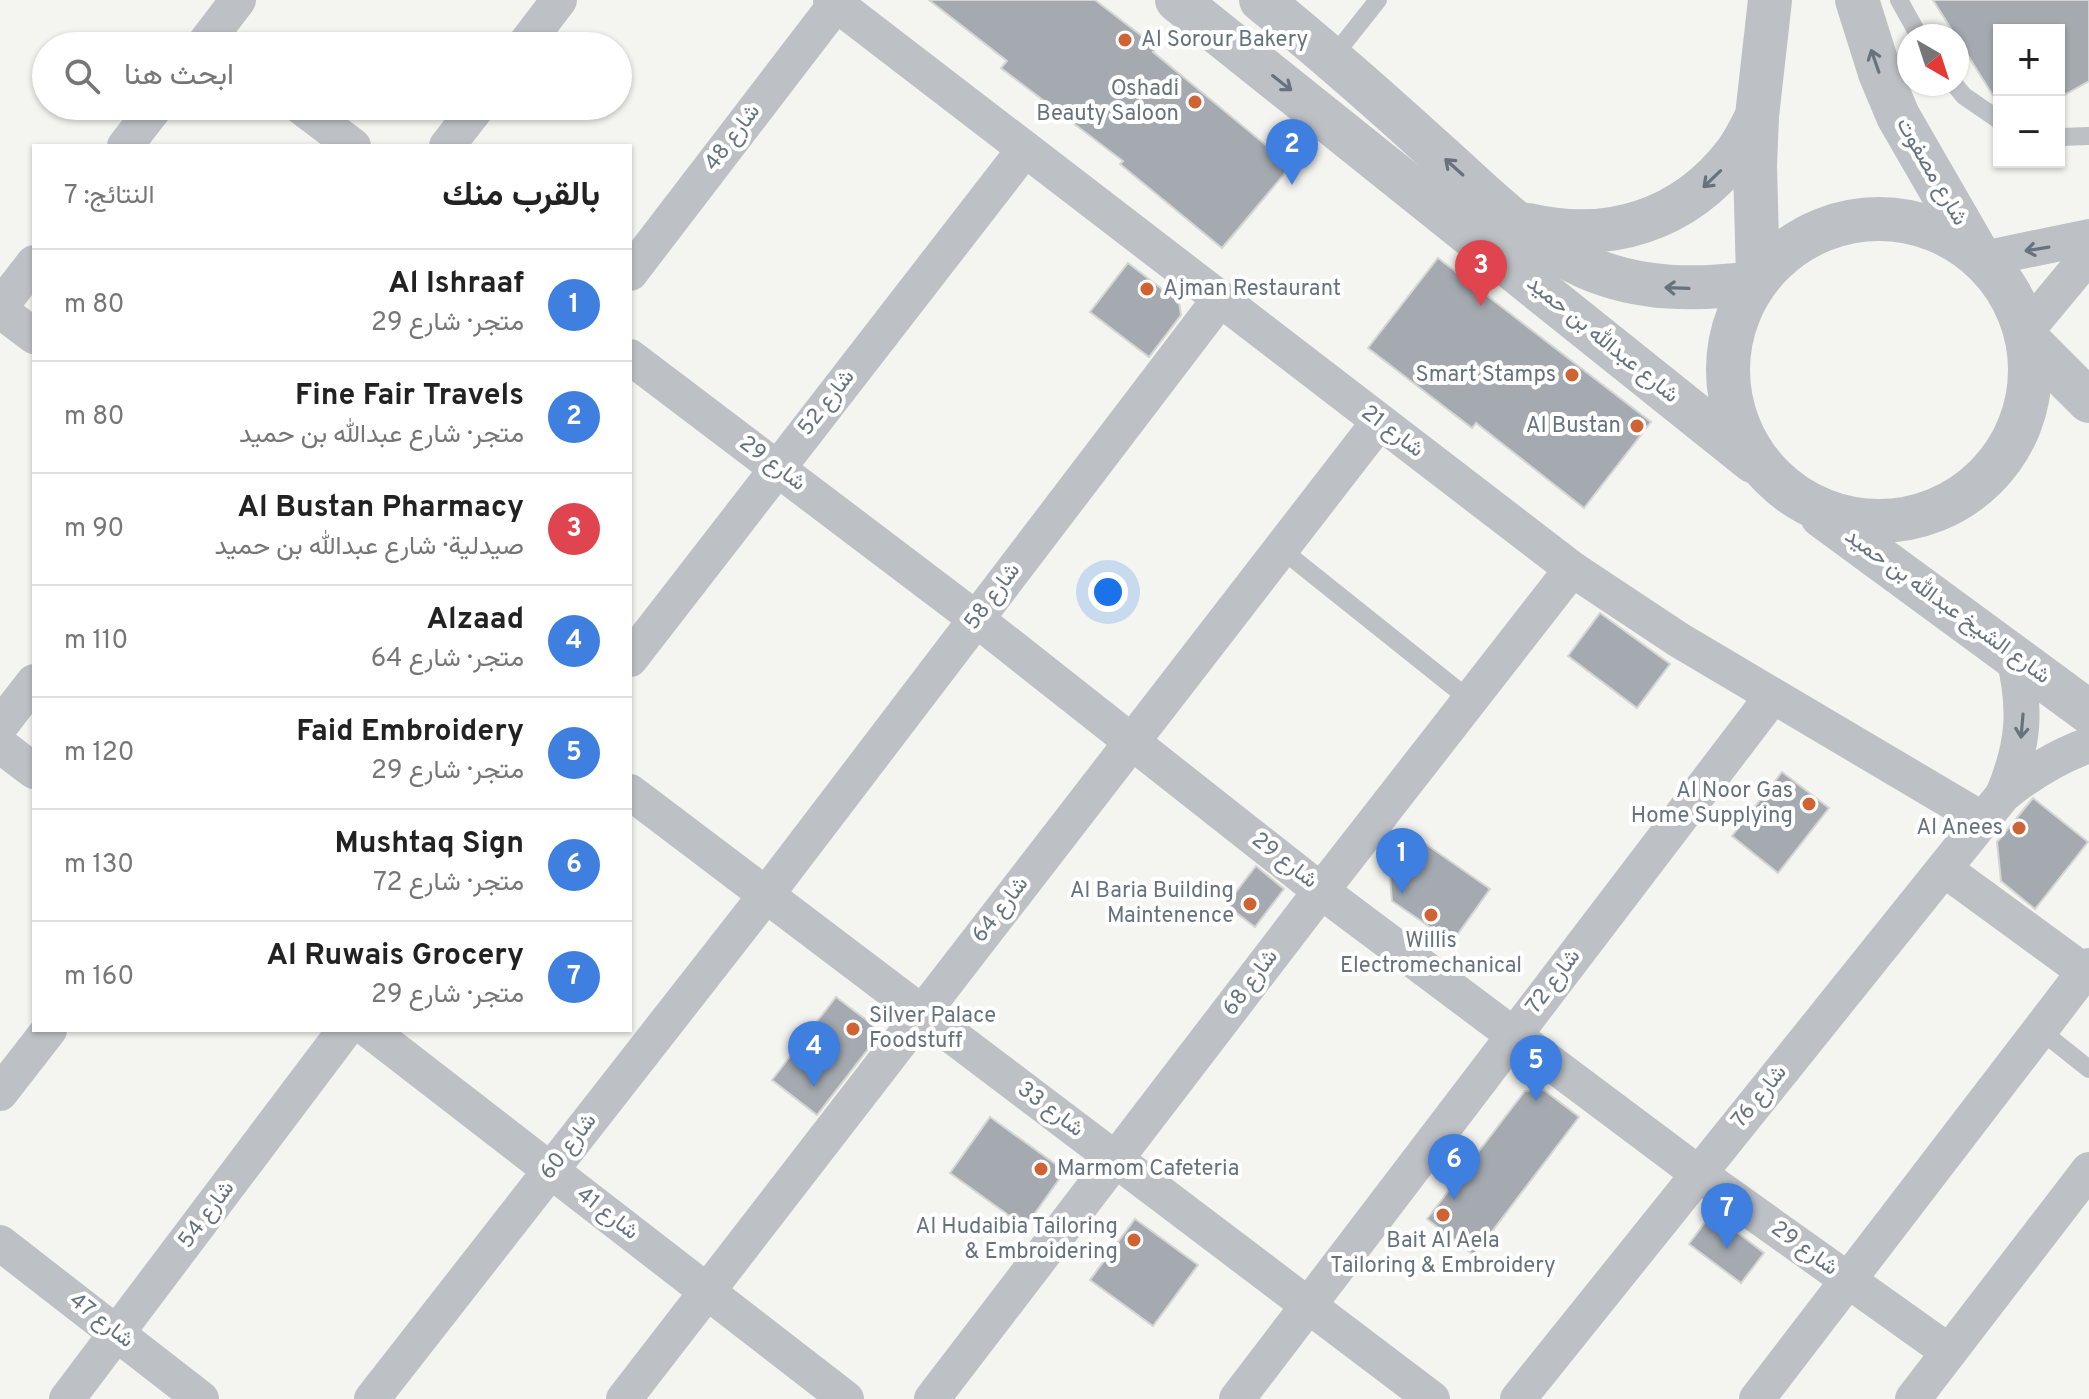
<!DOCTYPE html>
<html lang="ar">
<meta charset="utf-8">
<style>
:root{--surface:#fff;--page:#f2f2f2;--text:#222;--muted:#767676;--line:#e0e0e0;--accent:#7c3aed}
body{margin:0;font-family:Overpass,Vazirmatn,sans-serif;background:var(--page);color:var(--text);direction:rtl}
.controls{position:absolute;right:24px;top:24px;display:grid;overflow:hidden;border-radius:0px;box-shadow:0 2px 6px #0004}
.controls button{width:72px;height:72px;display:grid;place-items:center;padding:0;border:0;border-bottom:2px solid var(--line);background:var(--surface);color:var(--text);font:40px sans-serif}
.compass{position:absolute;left:1897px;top:24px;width:72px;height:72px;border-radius:50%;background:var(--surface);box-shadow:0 2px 6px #0004;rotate:141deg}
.you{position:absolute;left:1108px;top:592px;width:28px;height:28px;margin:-20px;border:6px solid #fff;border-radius:50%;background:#1a73e8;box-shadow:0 0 0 12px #1a73e833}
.badge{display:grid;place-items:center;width:52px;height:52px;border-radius:50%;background:var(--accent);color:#fff;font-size:26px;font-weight:700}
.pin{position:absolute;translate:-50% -66px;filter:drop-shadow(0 2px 4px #0008)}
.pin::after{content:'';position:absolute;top:42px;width:28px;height:24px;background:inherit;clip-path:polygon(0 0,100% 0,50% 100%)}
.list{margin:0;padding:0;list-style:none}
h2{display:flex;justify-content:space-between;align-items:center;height:104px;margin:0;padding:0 32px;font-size:34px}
h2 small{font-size:26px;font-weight:400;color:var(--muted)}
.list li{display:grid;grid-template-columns:52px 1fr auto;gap:24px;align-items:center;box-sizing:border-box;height:112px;padding:0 32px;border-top:2px solid var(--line)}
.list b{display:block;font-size:30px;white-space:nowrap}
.list p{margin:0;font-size:26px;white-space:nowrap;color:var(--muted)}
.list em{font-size:26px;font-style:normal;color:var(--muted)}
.icon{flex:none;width:44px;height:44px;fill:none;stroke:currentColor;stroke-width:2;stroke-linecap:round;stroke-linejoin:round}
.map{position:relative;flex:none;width:2089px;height:1399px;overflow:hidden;direction:ltr}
.search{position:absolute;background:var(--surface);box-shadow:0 2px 6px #0004;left:32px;top:32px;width:600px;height:88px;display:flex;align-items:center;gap:20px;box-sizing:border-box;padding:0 28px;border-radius:44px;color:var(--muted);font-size:30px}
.panel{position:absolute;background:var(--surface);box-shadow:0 2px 6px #0004;left:32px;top:144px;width:600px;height:888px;border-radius:0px;direction:rtl}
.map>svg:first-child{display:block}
.building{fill:#a4aab0;stroke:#d5d5d3;stroke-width:2}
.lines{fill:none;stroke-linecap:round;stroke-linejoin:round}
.service{stroke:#bdc0c4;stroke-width:18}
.minor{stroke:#bdc0c4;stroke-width:36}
.tertiary{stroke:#bdc0c4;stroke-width:44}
.oneway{stroke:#66727e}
.poi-dot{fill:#d06334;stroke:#fff;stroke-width:3}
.labels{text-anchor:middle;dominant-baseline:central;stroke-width:8;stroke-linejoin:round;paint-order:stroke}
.poi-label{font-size:22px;fill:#66727e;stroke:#fff;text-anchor:end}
.street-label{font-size:22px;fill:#66727e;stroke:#fff}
</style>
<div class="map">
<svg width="2089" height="1399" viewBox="0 0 2089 1399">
<rect width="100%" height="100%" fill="#f4f4f0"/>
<!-- building -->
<g class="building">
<path d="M929 0H1095L1156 47 1153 52 1291 166 1222 248 1120 164 1123 161 1001 68 1007 61Z"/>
<path d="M1933 0H2089V81L2059 98V30H1999V105Z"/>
<path d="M1438 258 1651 422 1584 508 1476 423 1472 428 1368 348Z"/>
<path d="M1128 263 1179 302 1181 315 1149 357 1090 312Z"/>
<path d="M1600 613 1670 664 1637 708 1568 656Z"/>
<path d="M1782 772 1829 808 1778 873 1732 836Z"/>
<path d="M2033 798 2088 842 2035 909 2001 881 1997 842Z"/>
<path d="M1417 838 1490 889 1452 942 1392 901 1390 877Z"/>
<path d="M1256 866 1284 889 1255 927 1226 905Z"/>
<path d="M836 997 873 1025 875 1040 817 1115 772 1080Z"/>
<path d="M1544 1090 1579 1117 1474 1255 1427 1219 1525 1091Z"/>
<path d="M990 1117 1065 1171 1025 1227 950 1173Z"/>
<path d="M1712 1213 1764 1253 1741 1283 1689 1244Z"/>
<path d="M1135 1219 1198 1265 1153 1326 1090 1280Z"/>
</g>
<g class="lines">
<!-- service -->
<g class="service">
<path d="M1899 0 1919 36"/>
<path d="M1332 58 1378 0"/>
<path d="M1954 84 1964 96 1999 120"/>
<path d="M2059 137 2089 136"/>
<path d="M1281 549 1470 700"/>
<path d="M2040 1030 2089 1069"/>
</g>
<!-- minor -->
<g class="minor">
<path d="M831 0 1572 569 1679 640 1983 820"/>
<path d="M203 46 238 0"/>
<path d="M524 46 559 0"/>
<path d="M300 106 353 146"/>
<path d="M125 146 156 106"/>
<path d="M447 146 478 106"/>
<path d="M1983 259 2089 237"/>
<path d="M630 273 836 4"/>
<path d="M0 307 34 263"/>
<path d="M0 310 34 336"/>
<path d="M2026 331 2089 255"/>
<path d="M630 357 976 619 1321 891 1699 1174 1949 1352"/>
<path d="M630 659 1025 149"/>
<path d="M0 726 34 682"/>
<path d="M0 745 34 771"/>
<path d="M630 792 1432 1399"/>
<path d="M2003 795C2024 745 2027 708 2013 654"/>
<path d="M1944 869 2085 972"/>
<path d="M369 1030 846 1399"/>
<path d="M0 1093 49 1030"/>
<path d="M0 1243 201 1399"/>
<path d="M67 1399 345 1030"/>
<path d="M372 1399 766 895 1220 299"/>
<path d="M624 1399 1379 422"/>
<path d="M932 1399 1321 891 1572 569"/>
<path d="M1237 1399 1772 697"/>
<path d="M1518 1399 2003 795C2030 773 2056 757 2089 745"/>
<path d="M1757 1399 2089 966"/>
<path d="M1913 1399 2089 1170"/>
</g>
<!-- tertiary -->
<g class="tertiary">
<path d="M1177 0 1753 461"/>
<path d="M1261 0C1320 48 1376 97 1432 148 1480 190 1527 241 1586 267 1641 291 1697 290 1754 283"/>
<path d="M1857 0 1880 73 1898 116 1977 253"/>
<circle cx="1879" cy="370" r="151"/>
<path d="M1528 225C1609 244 1685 220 1736 153 1744 142 1751 128 1757 116"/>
<path d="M1758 277 1755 166 1757 116 1770 0"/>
<path d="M2029 341 2089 401"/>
<path d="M1822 516 2089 712"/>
</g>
</g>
<!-- one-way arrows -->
<defs><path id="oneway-shaft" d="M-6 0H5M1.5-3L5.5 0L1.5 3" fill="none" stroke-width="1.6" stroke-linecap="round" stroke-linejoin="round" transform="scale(2)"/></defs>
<g class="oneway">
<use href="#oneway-shaft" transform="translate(1875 61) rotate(-109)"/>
<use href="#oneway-shaft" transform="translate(1282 83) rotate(38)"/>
<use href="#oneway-shaft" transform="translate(1454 167) rotate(-138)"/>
<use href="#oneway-shaft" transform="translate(1712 179) rotate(136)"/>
<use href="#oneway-shaft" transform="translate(2037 249) rotate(171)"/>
<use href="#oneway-shaft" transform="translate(1677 288) rotate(-178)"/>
<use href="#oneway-shaft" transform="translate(2022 726) rotate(95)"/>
</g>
<!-- markers -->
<g class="poi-dot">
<circle cx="1125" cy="40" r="8"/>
<circle cx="1195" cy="102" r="8"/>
<circle cx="1147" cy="289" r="8"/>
<circle cx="1572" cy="375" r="8"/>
<circle cx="1637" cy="426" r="8"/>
<circle cx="1809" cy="804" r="8"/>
<circle cx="2019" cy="828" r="8"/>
<circle cx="1250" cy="904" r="8"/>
<circle cx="1431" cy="915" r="8"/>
<circle cx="853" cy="1029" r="8"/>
<circle cx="1041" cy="1169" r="8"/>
<circle cx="1443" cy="1215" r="8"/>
<circle cx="1134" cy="1240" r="8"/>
</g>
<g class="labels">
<!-- poi labels -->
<g class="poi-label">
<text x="1141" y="40" text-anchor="start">Al Sorour Bakery</text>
<text x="1179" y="89">Oshadi<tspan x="1179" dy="25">Beauty Saloon</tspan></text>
<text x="1163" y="289" text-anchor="start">Ajman Restaurant</text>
<text x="1556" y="375">Smart Stamps</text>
<text x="1621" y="426">Al Bustan</text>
<text x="1793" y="791">Al Noor Gas<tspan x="1793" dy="25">Home Supplying</tspan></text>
<text x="2003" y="828">Al Anees</text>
<text x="1234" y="891">Al Baria Building<tspan x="1234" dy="25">Maintenence</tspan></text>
<text x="1431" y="941" text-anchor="middle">Willis<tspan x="1431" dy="25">Electromechanical</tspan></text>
<text x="869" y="1016" text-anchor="start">Silver Palace<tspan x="869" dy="25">Foodstuff</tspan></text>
<text x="1057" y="1169" text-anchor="start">Marmom Cafeteria</text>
<text x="1118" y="1227">Al Hudaibia Tailoring<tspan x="1118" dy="25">&amp; Embroidering</tspan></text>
<text x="1443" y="1241" text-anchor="middle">Bait Al Aela<tspan x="1443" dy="25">Tailoring &amp; Embroidery</tspan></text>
</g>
<!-- street labels -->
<g class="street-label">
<text transform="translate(733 138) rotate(-53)">شارع 48</text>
<text transform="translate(1931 172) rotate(60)">شارع مصفوت</text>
<text transform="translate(1602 340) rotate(39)">شارع عبدالله بن حميد</text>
<text transform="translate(827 403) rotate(-52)">شارع 52</text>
<text transform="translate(1392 432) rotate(37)">شارع 21</text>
<text transform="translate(772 464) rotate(37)">شارع 29</text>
<text transform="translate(993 597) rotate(-53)">شارع 58</text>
<text transform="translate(1947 607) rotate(36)">شارع الشيخ عبدالله بن حميد</text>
<text transform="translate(1284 861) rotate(38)">شارع 29</text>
<text transform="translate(1001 910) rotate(-52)">شارع 64</text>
<text transform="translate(1554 982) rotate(-53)">شارع 72</text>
<text transform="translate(1251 983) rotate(-53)">شارع 68</text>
<text transform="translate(1760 1097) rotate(-51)">شارع 76</text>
<text transform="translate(1050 1110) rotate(37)">شارع 33</text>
<text transform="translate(569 1147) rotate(-52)">شارع 60</text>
<text transform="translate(607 1214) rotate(38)">شارع 41</text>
<text transform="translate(207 1215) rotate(-53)">شارع 54</text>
<text transform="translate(1804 1249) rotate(36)">شارع 29</text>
<text transform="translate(101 1321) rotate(38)">شارع 47</text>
</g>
</g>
</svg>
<div class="controls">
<button>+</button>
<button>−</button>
</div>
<svg class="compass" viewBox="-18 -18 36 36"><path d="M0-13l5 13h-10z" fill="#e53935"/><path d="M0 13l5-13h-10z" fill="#767676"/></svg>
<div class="you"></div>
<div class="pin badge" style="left:1402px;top:894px;background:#3f7fe0">1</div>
<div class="pin badge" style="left:1292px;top:185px;background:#3f7fe0">2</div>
<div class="pin badge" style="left:1481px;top:306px;background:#e0444e">3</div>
<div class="pin badge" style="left:814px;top:1087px;background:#3f7fe0">4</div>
<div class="pin badge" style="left:1536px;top:1101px;background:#3f7fe0">5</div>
<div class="pin badge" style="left:1454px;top:1200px;background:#3f7fe0">6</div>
<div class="pin badge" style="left:1727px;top:1249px;background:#3f7fe0">7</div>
<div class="search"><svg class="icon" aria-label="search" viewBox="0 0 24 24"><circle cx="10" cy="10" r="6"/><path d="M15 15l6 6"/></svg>ابحث هنا</div>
<section class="panel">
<h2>بالقرب منك<small>النتائج: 7</small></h2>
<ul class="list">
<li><span class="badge" style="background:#3f7fe0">1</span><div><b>Al Ishraaf</b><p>متجر · شارع 29</p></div><em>80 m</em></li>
<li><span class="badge" style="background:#3f7fe0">2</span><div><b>Fine Fair Travels</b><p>متجر · شارع عبدالله بن حميد</p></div><em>80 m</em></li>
<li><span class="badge" style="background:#e0444e">3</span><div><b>Al Bustan Pharmacy</b><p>صيدلية · شارع عبدالله بن حميد</p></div><em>90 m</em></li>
<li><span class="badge" style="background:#3f7fe0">4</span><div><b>Alzaad</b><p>متجر · شارع 64</p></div><em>110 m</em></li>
<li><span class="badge" style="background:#3f7fe0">5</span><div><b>Faid Embroidery</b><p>متجر · شارع 29</p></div><em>120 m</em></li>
<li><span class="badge" style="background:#3f7fe0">6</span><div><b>Mushtaq Sign</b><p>متجر · شارع 72</p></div><em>130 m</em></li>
<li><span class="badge" style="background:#3f7fe0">7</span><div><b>Al Ruwais Grocery</b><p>متجر · شارع 29</p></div><em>160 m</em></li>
</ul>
</section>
</div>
